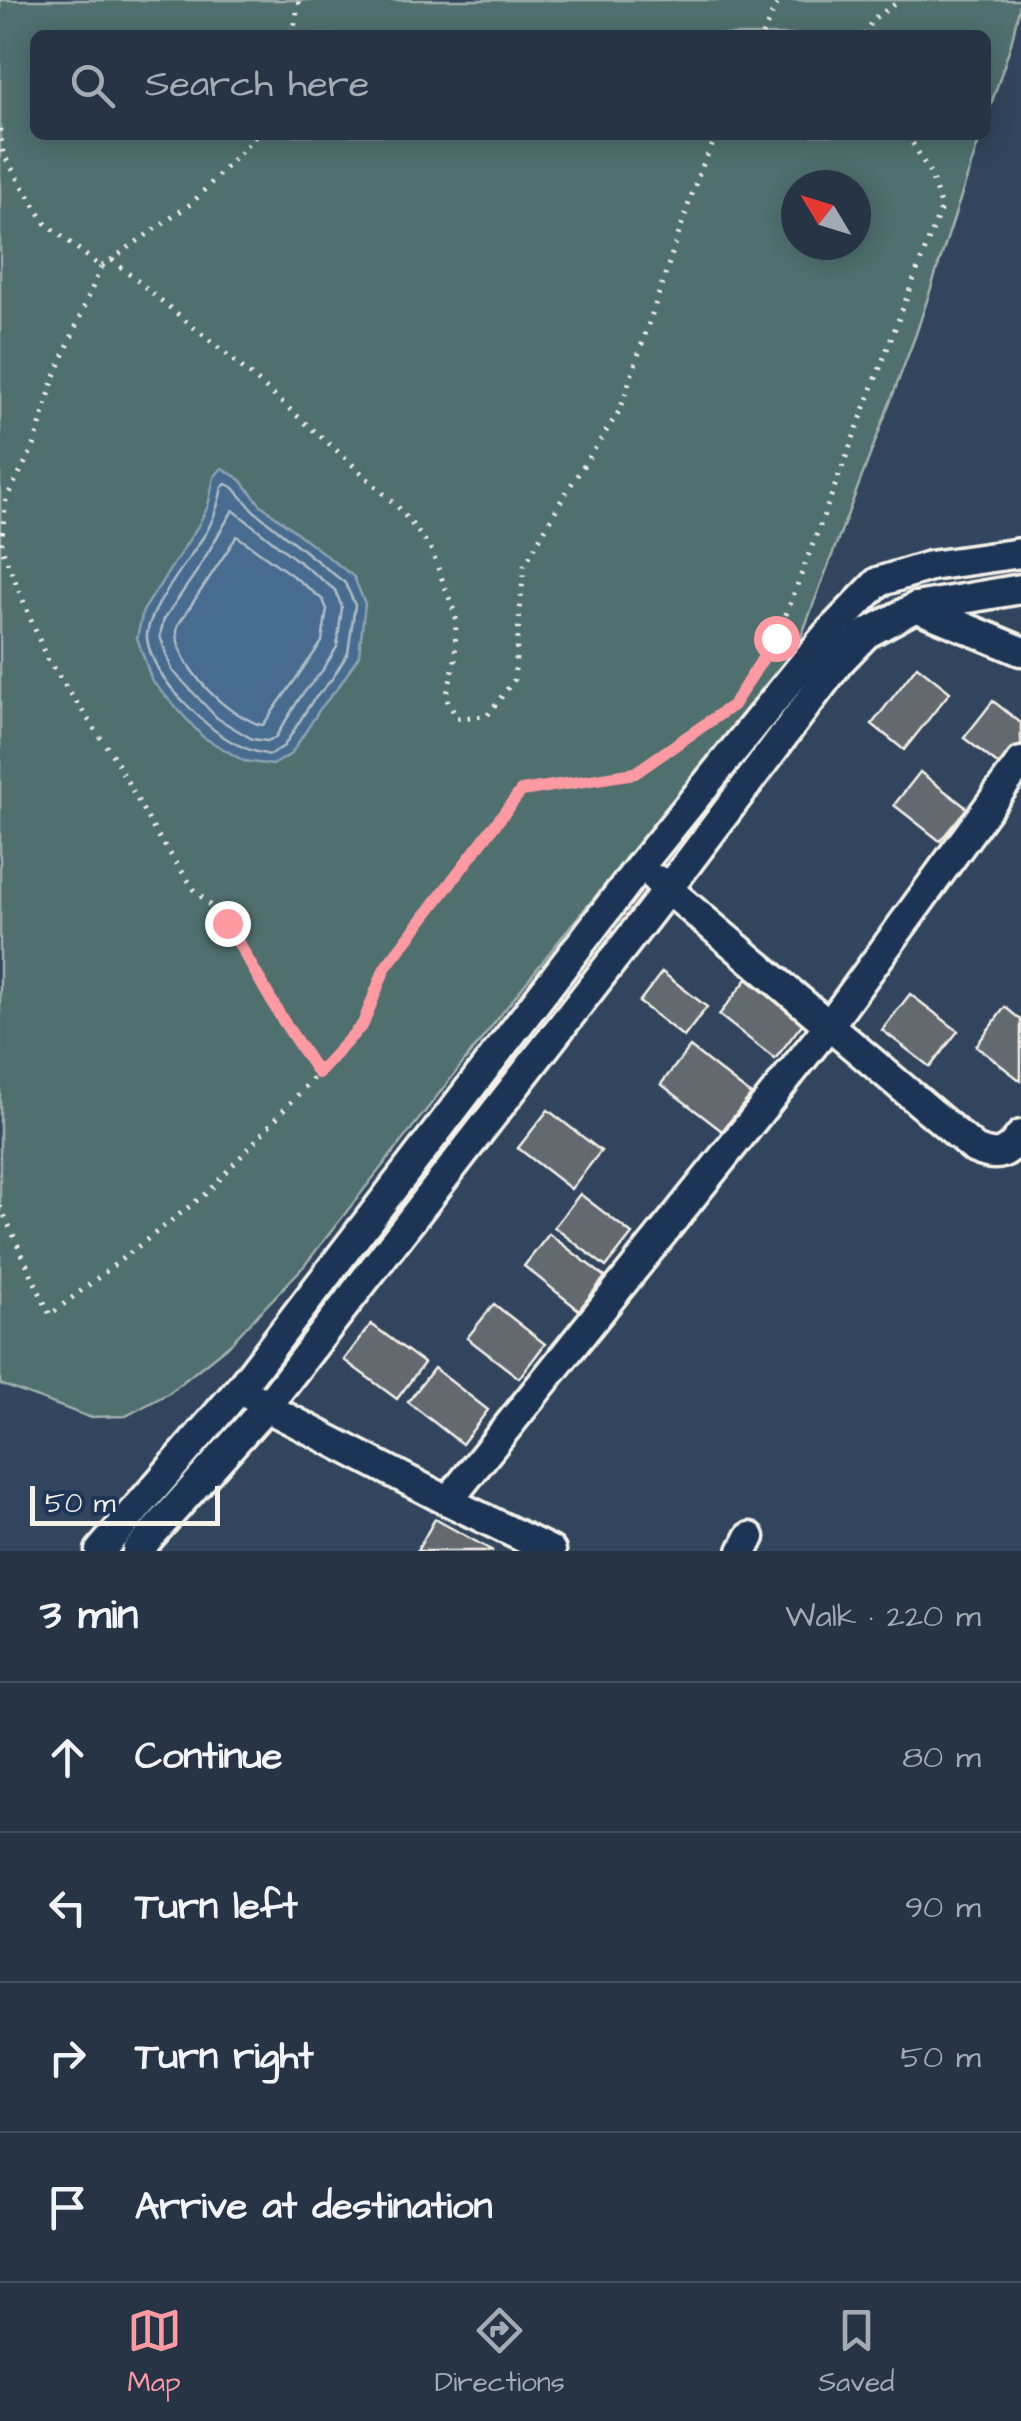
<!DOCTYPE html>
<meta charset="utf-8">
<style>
:root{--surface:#263446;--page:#2e3c4d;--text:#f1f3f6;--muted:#a4aab3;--line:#424f5f;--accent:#ff9aa2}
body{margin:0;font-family:"Architects Daughter",sans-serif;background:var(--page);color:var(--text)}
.compass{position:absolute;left:781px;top:170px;width:90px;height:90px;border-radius:50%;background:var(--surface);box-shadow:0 5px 25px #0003;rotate:308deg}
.scale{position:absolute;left:30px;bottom:25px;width:190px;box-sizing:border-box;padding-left:10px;border:5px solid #f4f1e8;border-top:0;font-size:28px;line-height:35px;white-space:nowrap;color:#f4f1e8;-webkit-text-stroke:8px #1d3557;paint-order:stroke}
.stop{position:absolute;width:30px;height:30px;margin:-22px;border:8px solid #ff9aa2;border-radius:50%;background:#fff}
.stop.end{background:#ff9aa2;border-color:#fff;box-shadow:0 2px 10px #0008}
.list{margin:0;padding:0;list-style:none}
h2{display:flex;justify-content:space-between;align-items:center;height:130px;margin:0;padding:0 40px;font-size:42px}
h2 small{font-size:32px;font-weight:400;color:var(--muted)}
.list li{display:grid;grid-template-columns:65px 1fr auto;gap:30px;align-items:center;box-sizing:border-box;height:150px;padding:0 40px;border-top:2px solid var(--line)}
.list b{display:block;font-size:38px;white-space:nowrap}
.list em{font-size:32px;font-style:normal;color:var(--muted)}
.icon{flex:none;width:55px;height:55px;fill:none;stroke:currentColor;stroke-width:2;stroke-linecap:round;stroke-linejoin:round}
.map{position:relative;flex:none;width:1021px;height:1551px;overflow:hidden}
.search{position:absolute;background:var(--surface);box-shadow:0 5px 25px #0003;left:30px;right:30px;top:30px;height:110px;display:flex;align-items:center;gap:25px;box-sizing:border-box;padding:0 35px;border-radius:15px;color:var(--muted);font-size:38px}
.sheet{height:730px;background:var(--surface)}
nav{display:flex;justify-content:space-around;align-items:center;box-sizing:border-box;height:140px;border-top:2px solid var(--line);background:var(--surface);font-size:28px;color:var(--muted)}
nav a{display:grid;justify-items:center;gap:5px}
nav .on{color:var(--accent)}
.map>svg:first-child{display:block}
.green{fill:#4f6f6e;stroke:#a2b0ab;stroke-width:2.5;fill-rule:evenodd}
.water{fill:#476c8f;stroke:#8ca1b3;stroke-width:2.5}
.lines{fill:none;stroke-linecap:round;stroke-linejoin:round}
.shore{stroke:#afbcc4;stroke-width:2.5}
.building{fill:#63696e;stroke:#f4f1e8;stroke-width:2.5}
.street-casing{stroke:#f4f1e8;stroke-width:35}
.path{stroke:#f4f1e8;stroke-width:5;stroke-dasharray:2.5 8;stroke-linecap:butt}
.street{stroke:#1d3557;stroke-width:28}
.route{stroke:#ff9aa2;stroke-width:12}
</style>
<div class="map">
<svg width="1021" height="1551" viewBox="0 0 1021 1551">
<rect width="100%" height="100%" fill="#32455e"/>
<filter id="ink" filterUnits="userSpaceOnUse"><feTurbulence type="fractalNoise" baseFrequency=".01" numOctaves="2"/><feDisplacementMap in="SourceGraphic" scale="20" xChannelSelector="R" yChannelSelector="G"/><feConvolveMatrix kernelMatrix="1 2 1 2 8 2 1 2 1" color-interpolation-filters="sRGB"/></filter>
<g filter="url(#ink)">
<!-- green -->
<path class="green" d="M0 0H1021L1011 44 986 120V35H35V135H981L916 334 790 666 572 924 304 1266 230 1344 169 1393 126 1416 89 1417 0 1384ZM796 185H856V245H796Z"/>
<!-- water -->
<path class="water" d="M222 468 241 480 260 504 354 577 365 604 359 655 340 685 320 709 291 754 273 765 244 761 203 737 152 681 137 638 143 611 198 526 208 506 214 477Z"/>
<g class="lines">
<!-- shore -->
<g class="shore">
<path d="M226 484 234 488 254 511 345 583 355 605 348 653 332 679 311 703 284 746 270 755C234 749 211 730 186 704 170 688 150 663 147 638 145 613 193 555 207 531 215 516 219 503 222 487Z"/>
<path d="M233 510 335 590 342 607 337 647 322 671 301 696 275 738 267 741 252 739 217 718 172 670 160 636 164 619 197 571Z"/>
<path d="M237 536 297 579 323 600 327 609 322 642 263 725 257 724C247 719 237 714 228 708 206 691 171 654 178 625Z"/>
</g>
</g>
<!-- building -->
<g class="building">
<path d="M917 666 950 692 904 750 872 724Z"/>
<path d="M993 701 1021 723V747L1004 769 964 738Z"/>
<path d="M920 772 967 808 940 841 894 805Z"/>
<path d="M662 972 707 1007 684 1037 639 1002Z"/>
<path d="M747 979 803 1023 775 1059 719 1015Z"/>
<path d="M910 994 958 1031 930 1067 882 1030Z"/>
<path d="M1005 1007 1021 1020V1081L976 1046Z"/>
<path d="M690 1047 751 1095 722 1131 661 1084Z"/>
<path d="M548 1110 601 1151 571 1189 518 1148Z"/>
<path d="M580 1194 632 1234 606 1267 554 1227Z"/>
<path d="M549 1234 605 1277 579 1310 524 1266Z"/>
<path d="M494 1304 545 1344 519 1378 467 1338Z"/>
<path d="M371 1324 424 1363 397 1399 344 1360Z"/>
<path d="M434 1368 488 1410 462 1444 408 1402Z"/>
<path d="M435 1519 493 1551H417Z"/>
</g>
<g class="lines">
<!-- street casing -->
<g class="street-casing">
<g id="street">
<path d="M916 607 1021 651"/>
<path d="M657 880 975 1149C998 1159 1006 1155 1021 1135"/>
<path d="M255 1398 266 1407 448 1501 551 1551"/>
<path d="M448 1501 830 1024 1021 762"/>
<path d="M100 1551 241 1387 640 866 826 636 878 582 930 566 1021 553"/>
<path d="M137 1551 266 1407 668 889 839 662 866 634 916 607 1021 589"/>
<path d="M743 1551 750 1537"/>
</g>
</g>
<!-- path -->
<g class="path">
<path d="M293 35 299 0"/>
<path d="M762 35 779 0"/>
<path d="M864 35 873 19 901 0"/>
<path d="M0 129 3 154 46 224 101 267 192 203 257 135"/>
<path d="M112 260 231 358 342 455 398 507 430 547 456 616 455 662 446 698 457 718 487 716 514 680 524 566 565 494 620 410 699 173 717 135"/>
<path d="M101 267 53 381 34 446 6 499 1 546 47 659 115 759 154 830 194 889 227 923 282 1019 318 1073"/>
<path d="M733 705 777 638 941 208 931 175 908 135"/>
<path d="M0 1206 50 1315 208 1192 363 1024 385 968 521 791 635 773 733 705 734 709"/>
</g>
<!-- street -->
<use href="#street" class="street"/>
</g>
</g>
<g class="lines" filter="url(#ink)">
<!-- route -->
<path class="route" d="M227 923 282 1019 318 1073 363 1024 385 968 521 791 635 773 733 705 776 638"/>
</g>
</svg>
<svg class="compass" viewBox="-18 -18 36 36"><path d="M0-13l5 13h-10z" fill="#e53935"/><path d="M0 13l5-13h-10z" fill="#a4aab3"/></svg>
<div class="scale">50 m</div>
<div class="stop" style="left:776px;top:638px"></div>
<div class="stop end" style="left:227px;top:923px"></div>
<div class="search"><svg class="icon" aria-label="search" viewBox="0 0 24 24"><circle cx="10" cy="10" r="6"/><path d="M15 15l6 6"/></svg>Search here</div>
</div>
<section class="sheet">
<h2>3 min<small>Walk · 220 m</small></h2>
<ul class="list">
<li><svg class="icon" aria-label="ahead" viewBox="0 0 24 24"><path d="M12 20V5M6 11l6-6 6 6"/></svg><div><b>Continue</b></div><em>80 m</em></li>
<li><svg class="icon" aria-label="left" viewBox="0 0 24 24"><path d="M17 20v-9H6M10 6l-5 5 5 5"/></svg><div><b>Turn left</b></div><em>90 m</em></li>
<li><svg class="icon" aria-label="right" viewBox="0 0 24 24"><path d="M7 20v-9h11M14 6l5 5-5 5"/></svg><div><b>Turn right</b></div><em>50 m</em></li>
<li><svg class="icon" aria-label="arrive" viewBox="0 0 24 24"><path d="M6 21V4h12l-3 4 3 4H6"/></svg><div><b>Arrive at destination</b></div></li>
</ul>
</section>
<nav>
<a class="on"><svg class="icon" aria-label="map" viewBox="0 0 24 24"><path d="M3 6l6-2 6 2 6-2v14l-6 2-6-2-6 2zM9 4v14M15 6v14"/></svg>Map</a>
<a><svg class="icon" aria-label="directions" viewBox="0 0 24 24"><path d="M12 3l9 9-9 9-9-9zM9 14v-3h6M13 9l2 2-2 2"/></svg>Directions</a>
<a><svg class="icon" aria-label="saved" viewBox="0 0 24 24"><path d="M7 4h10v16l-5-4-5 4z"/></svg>Saved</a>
</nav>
